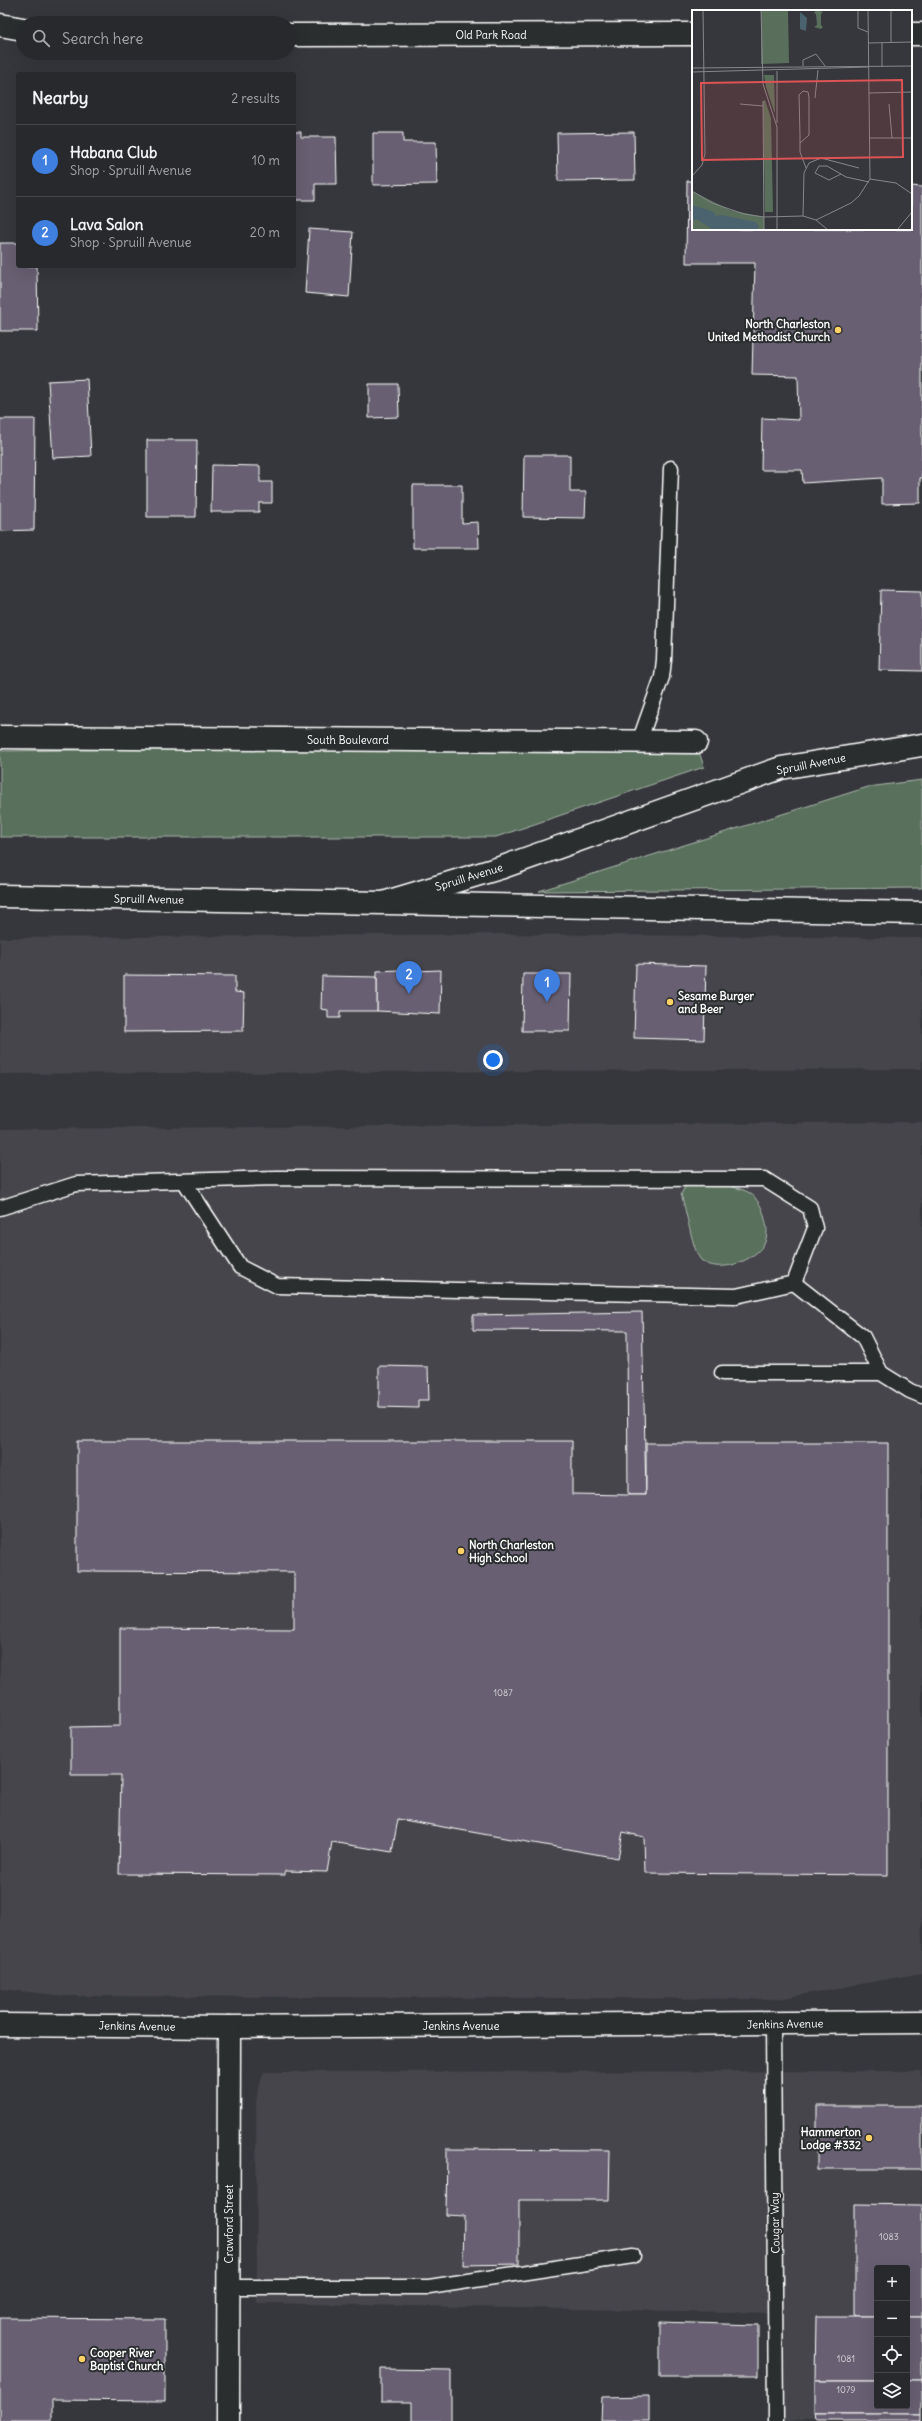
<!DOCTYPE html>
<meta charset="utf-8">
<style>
:root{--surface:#28292d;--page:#343539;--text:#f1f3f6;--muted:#a5a6aa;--line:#444549;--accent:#95b2f1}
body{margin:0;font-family:Delius,sans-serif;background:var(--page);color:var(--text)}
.controls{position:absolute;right:12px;bottom:12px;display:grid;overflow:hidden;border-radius:4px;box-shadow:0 4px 16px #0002}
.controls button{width:36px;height:36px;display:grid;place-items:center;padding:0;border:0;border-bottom:1px solid var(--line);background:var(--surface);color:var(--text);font:20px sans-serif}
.you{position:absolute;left:493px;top:1060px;width:14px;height:14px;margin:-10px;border:3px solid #fff;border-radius:50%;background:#1a73e8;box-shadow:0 0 0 6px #1a73e833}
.badge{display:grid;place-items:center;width:26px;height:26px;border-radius:50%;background:var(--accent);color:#fff;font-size:13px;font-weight:700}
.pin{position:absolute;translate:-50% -33px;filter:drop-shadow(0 1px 2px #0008)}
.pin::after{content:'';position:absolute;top:21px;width:14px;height:12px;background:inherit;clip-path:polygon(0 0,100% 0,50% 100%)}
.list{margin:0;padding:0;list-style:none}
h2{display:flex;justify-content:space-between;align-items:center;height:52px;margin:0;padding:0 16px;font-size:17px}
h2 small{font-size:13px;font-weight:400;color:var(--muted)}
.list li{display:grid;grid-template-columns:26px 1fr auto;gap:12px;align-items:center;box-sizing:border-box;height:72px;padding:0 16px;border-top:1px solid var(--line)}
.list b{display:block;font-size:15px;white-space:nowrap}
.list p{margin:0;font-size:13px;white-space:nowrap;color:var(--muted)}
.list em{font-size:13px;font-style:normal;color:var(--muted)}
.icon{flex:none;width:22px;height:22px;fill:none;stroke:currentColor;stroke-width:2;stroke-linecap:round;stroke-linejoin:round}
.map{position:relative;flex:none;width:922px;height:2421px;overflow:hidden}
.search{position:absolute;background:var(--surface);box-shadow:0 4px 16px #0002;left:16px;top:16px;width:280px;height:44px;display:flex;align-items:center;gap:10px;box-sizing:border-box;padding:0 14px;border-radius:22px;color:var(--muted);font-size:15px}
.panel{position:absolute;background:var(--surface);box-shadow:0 4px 16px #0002;left:16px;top:72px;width:280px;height:196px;border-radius:4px}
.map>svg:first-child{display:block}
.built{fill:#45444c;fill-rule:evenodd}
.grass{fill:#596f5b;stroke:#acb7ad}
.building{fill:#686172;stroke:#fff}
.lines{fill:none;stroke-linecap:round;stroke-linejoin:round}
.service-casing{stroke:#fff;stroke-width:17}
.minor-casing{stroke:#fff;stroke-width:25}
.tertiary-casing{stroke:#fff;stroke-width:25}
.service{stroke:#2a2d2e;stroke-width:14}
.minor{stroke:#2a2d2e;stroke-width:22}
.tertiary{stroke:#2a2d2e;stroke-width:22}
.poi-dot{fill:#ffd166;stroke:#2a2d2e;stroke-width:1.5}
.labels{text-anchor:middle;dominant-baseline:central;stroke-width:4;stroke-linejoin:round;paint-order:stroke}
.number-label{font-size:9px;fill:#d9d8dc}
.street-label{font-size:11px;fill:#fff;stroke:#2a2d2e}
.poi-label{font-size:11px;font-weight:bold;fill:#fff;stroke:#2a2d2e;text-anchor:start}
.inset-road{fill:none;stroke:#86878a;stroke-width:1}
.view{fill:#de5353;fill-opacity:0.15;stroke:#de5353;stroke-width:2}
.inset-edge{fill:none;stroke:#fff;stroke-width:2}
</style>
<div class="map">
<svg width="922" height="2421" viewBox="0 0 922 2421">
<rect width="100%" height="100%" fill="#36373c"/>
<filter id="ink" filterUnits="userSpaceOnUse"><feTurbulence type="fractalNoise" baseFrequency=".025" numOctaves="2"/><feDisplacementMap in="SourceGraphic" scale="8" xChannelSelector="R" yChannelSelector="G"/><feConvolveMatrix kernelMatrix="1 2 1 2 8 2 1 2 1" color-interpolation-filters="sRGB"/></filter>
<g filter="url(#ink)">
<!-- built -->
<g class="built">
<path d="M503 934 922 938V1069L0 1074V938Z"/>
<path d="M922 1122V1973L778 1999 66 1996 0 1989V1129Z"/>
<path d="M922 2071V2421H776V2313L257 2303 256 2103 258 2089 264 2072ZM877 2268H907V2406H877Z"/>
</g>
<!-- grass -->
<g class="grass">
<path d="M696 742 704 767 496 837H0V751Z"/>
<path d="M922 780V888L539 891 868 787Z"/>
<path d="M696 1181C713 1184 735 1185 750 1193 755 1196 762 1207 763 1212 766 1222 769 1232 765 1242 756 1261 718 1275 701 1260 693 1252 686 1209 681 1194L685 1187Z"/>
</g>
<!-- building -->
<g class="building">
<path d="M294 132H301V137H336L337 184H315V200H294Z"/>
<path d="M634 132 635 180 558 181 557 133Z"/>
<path d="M373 133H403V142H436L437 184 373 185Z"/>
<path d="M687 181H693V229H911V186L922 187V478H920V503L882 504V478L803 483 802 470H761L762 418 799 420 798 376 752 375 755 263H686Z"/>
<path d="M309 229 353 232 349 297 305 293Z"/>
<path d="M0 243H18V266H37L38 331H0Z"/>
<path d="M87 379 91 456 53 458 48 381Z"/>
<path d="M369 384H398L399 417 369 418Z"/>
<path d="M0 419H35L34 530 0 531Z"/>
<path d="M147 440H197L196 517H147Z"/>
<path d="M524 455H570V492H586L585 518 523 517Z"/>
<path d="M212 465 260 466V482H272V503H259V512H211Z"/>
<path d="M413 485H462V523L478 522 479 548H413Z"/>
<path d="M881 590 922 591V671L879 670Z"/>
<path d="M636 964 706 966 704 1040 634 1038Z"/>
<path d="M400 966H416L415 971 441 970 440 1014 377 1011V971L400 970Z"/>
<path d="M523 974H571L570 1031H522Z"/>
<path d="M124 975 235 976V992L244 993 243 1031 124 1032Z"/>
<path d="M322 976 377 977V1011H340V1018H328V1010L321 1009Z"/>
<path d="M642 1312 646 1495H628L627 1331 473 1330V1315Z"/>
<path d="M379 1366 428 1367 429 1400H418V1408L379 1407Z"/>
<path d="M77 1441H572V1494L628 1495H646V1443H888V1875L645 1873 644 1837 623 1832 618 1858 398 1819 392 1852 332 1842 327 1872 285 1871V1875L119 1874 121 1775H71V1727L120 1726V1628L294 1629V1572L77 1571Z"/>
<rect x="817" y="2106" width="105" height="63"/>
<path d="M447 2149 610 2150 609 2200H519V2264L463 2265 464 2216 446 2215Z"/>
<path d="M855 2204 922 2205V2317H907V2268H877V2317H855Z"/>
<path d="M816 2317H877V2380H815Z"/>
<rect x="907" y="2317" width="15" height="63"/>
<path d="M0 2318 165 2319V2401L52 2400V2421H0Z"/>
<path d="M660 2322 758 2325V2376H660Z"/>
<path d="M381 2369 451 2370V2421H412V2402H381Z"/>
<path d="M815 2380H877V2406H907V2380H922V2414H815Z"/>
<path d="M649 2396V2421H601L602 2397Z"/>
<path d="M815 2414H922V2421H816Z"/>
</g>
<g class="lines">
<!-- service casing -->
<g class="service-casing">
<g id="service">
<path d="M639 742 662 677 664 660 671 468"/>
<path d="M0 1208 76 1184 276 1178 764 1179 810 1208 815 1228 794 1283 736 1296 277 1286 240 1267 184 1181"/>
<path d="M794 1283 863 1337 881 1373"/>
<path d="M722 1373H881L910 1391 922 1396"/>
<path d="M773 2025 776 2421"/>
<path d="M228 2287H429L633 2256"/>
</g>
</g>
<!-- minor casing -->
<g class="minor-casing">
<g id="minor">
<path d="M0 25 23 29"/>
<path d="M911 34H922"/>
<path d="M289 35 693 34"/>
<path d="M0 737 696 742"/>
<path d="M388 903 922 913"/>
<path d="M0 2025 229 2027 922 2022"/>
<path d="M228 2421 229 2027"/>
</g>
</g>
<!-- tertiary casing -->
<g class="tertiary-casing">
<path id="tertiary" d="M0 896 383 903 503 867 781 768 922 745"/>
</g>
<!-- service -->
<use href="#service" class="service"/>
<!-- minor -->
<use href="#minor" class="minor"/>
<!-- tertiary -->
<use href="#tertiary" class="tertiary"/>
</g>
</g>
<!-- markers -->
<g class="poi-dot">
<circle cx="838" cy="330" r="4"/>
<circle cx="670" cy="1002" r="4"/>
<circle cx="461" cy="1551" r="4"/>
<circle cx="869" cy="2138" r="4"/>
<circle cx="82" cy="2359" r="4"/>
</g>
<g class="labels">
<!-- number labels -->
<g class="number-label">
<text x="503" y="1692">1087</text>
<text x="889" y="2236">1083</text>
<text x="846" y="2358">1081</text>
<text x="846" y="2389">1079</text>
</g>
<!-- street labels -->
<g class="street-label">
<text x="491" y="35">Old Park Road</text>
<text x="348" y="740">South Boulevard</text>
<text transform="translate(811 764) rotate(-11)">Spruill Avenue</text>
<text transform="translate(469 877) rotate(-17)">Spruill Avenue</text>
<text transform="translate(149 899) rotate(1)">Spruill Avenue</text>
<text transform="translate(785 2024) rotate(-1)">Jenkins Avenue</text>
<text transform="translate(137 2026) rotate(1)">Jenkins Avenue</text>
<text x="461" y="2026">Jenkins Avenue</text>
<text transform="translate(775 2223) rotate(-91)">Cougar Way</text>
<text transform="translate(229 2224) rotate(-90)">Crawford Street</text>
</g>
<!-- poi labels -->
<g class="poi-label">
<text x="830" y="324" text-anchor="end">North Charleston<tspan x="830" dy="13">United Methodist Church</tspan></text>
<text x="678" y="996">Sesame Burger<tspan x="678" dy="13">and Beer</tspan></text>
<text x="469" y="1545">North Charleston<tspan x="469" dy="13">High School</tspan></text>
<text x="861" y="2132" text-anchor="end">Hammerton<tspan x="861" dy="13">Lodge #332</tspan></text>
<text x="90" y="2353">Cooper River<tspan x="90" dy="13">Baptist Church</tspan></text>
</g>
</g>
<!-- overview -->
<g transform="translate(692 10)">
<rect width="220" height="220" fill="#36373c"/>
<path d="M124 0 131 2 129 4V15L131 17 129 19 122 17 125 15 124 4 122 3ZM72 65H82L83 104 74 77ZM73 90 79 108 81 202H73L71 91Z" fill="#596f5b"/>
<path d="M69 0H96L97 53 69 54ZM0 181 38 200 72 207V220H0Z" fill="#596f5b"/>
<path d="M108 2 115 8 114 21 108 19ZM0 195 22 202 24 206 30 205 63 212 67 216 65 220H21L6 210H0Z" fill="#4b626f"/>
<path class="inset-road" d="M69 0 71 74 85 117V220M166 0V18L176 22M199 0V33M176 33 220 32M111 56V50L124 44 133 56M190 57V33M0 58 220 56M0 62 176 57M177 83 220 82M123 88 126 60M71 91 72 220M48 94 71 96M197 94 200 128M85 113V61M178 128H220M108 133 117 125V87L116 82 111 81 107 85 108 125V142L114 158M149 164 137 170 123 163 127 156H135L154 167 177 172M0 166 10 155 13 144 11 0M178 169 204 173 220 184M0 181 20 193 52 204 72 207 111 206 124 210 136 220M111 206 112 163 117 153 129 148 167 158M124 210 159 193 167 186 178 169 176 0M205 220 220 202"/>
<path class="view" d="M210 70 211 147 10 150 9 73Z"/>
<rect width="220" height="220" class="inset-edge"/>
</g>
</svg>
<div class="controls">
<button>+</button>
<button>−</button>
<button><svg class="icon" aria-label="locate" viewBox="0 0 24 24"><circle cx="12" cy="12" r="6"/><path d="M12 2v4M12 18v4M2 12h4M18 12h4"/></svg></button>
<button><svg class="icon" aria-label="layers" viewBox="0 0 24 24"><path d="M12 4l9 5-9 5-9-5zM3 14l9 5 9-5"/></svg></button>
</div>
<div class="you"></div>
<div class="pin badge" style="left:547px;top:1002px;background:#3f7fe0">1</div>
<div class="pin badge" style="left:409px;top:994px;background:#3f7fe0">2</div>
<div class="search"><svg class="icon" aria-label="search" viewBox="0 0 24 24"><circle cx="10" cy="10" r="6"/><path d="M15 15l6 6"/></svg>Search here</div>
<section class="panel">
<h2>Nearby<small>2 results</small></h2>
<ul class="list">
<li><span class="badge" style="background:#3f7fe0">1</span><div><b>Habana Club</b><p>Shop · Spruill Avenue</p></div><em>10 m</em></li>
<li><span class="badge" style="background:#3f7fe0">2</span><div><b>Lava Salon</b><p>Shop · Spruill Avenue</p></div><em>20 m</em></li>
</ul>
</section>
</div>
